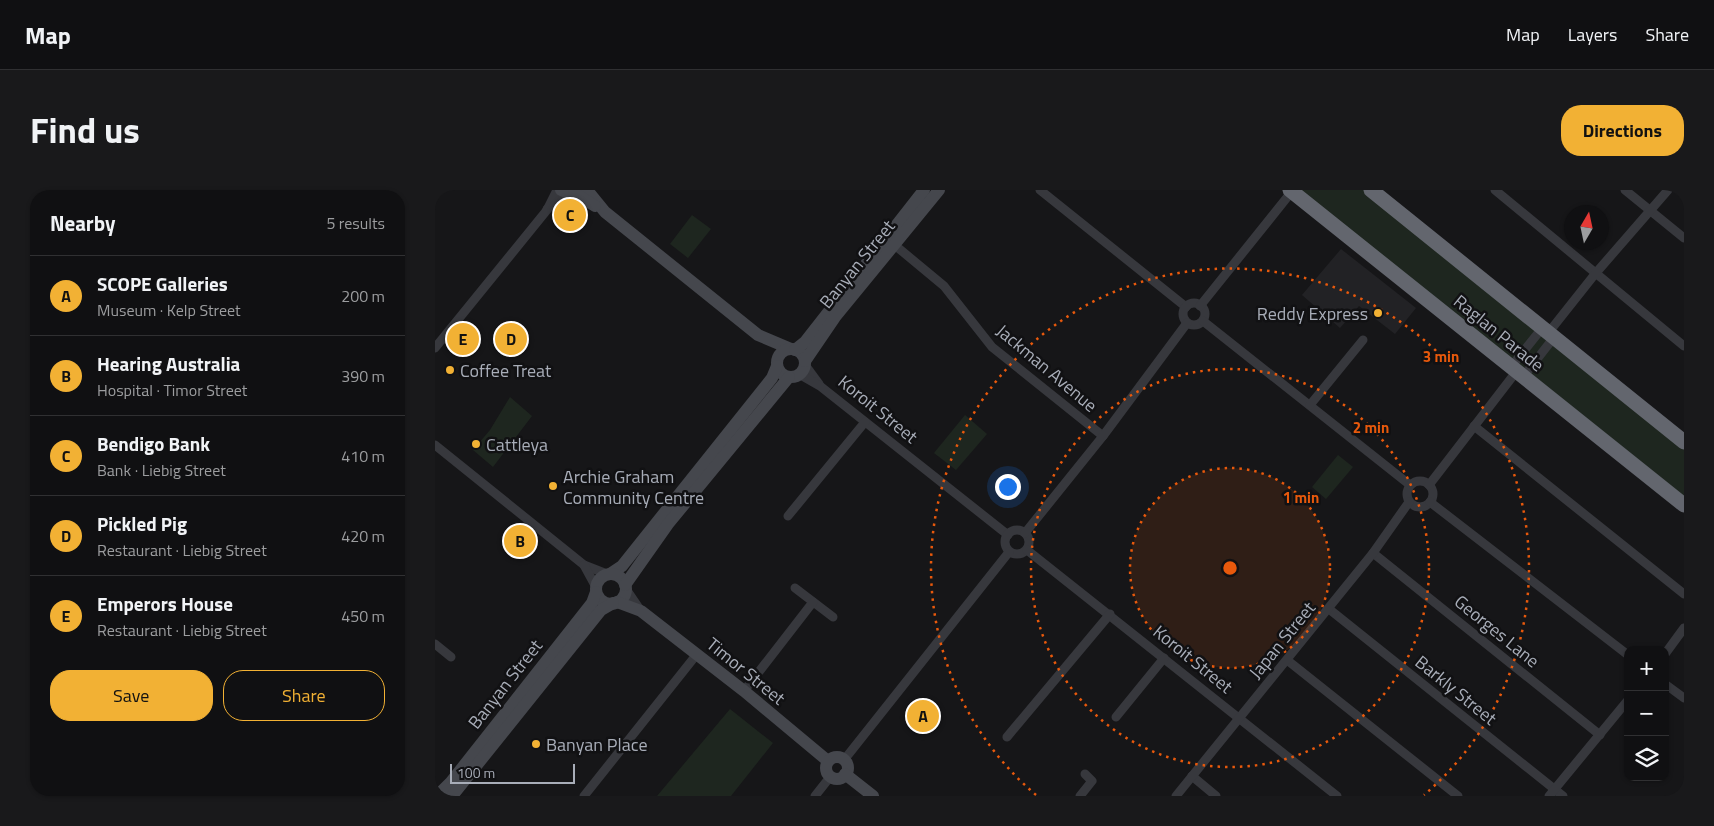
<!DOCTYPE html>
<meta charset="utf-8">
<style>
:root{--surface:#101012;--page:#19191b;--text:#f1f3f6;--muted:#9c9d9f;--line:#303032;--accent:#f2b134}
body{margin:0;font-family:"Titillium Web",sans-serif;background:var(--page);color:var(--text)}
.controls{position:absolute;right:15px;bottom:15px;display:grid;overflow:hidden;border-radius:10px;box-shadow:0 1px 4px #0004}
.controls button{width:45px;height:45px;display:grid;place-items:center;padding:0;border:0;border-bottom:1px solid var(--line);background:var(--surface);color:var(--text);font:25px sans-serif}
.compass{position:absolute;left:1129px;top:15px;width:45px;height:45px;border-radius:50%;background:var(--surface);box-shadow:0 1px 4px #0004;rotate:9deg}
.scale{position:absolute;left:15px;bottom:12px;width:125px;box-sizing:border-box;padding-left:5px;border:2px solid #a8adb8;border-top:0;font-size:14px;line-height:18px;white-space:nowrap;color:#a8adb8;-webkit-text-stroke:4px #111113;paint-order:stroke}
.you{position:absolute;left:572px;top:296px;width:18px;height:18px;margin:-12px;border:4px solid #fff;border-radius:50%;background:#1a73e8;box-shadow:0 0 0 8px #1a73e833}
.badge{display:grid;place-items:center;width:32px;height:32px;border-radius:50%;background:var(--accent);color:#111;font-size:16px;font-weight:700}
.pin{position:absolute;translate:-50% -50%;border:2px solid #fff;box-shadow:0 1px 5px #0006}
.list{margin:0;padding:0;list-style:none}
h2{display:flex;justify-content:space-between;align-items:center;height:65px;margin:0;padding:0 20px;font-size:21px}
h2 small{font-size:16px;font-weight:400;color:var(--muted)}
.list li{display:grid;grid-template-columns:32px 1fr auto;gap:15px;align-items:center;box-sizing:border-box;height:80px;padding:0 20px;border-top:1px solid var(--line)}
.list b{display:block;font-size:19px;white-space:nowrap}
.list p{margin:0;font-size:16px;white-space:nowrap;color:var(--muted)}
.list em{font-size:16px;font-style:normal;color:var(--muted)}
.actions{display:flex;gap:10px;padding:15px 20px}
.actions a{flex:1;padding:11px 0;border:1px solid var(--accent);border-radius:20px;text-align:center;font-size:18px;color:var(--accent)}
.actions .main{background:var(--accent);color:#111}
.icon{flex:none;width:28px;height:28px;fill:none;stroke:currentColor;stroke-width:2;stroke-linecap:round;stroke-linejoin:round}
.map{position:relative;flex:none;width:1249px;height:606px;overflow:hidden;border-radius:20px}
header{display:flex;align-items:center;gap:30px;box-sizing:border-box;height:70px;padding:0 25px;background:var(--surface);border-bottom:1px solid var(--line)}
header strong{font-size:24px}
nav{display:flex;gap:28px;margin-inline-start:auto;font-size:18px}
.intro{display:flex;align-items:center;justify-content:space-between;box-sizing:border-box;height:120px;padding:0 30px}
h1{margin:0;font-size:35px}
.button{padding:12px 22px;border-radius:20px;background:var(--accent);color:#111;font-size:18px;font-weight:700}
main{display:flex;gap:30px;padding:0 30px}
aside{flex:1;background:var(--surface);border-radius:20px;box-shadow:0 1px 4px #0004}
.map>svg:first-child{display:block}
.built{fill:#222225}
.green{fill:#1e261f}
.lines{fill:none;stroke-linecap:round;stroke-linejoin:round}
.street{stroke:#37383d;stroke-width:9}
.secondary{stroke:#45474d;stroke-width:12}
.highway{stroke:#63666e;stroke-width:15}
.ring{fill:none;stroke:#e8590c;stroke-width:2.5;stroke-dasharray:2.5 5}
.poi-dot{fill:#f2b134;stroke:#111113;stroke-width:2}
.labels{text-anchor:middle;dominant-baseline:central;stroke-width:5;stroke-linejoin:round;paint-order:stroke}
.street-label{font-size:18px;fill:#a8adb8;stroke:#111113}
.poi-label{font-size:18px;fill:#a8adb8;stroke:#111113;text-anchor:start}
.centre{fill:#e8590c;stroke:#111113;stroke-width:2.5}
.ring-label{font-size:15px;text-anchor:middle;font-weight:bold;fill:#e8590c;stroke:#111113;stroke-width:5;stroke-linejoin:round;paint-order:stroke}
</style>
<header>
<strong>Map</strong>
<nav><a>Map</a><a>Layers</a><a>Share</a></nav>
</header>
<div class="intro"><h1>Find us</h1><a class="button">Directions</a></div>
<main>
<aside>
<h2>Nearby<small>5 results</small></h2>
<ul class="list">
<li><span class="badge">A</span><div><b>SCOPE Galleries</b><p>Museum · Kelp Street</p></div><em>200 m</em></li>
<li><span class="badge">B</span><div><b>Hearing Australia</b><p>Hospital · Timor Street</p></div><em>390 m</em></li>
<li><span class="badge">C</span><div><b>Bendigo Bank</b><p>Bank · Liebig Street</p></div><em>410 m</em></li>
<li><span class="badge">D</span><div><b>Pickled Pig</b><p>Restaurant · Liebig Street</p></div><em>420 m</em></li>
<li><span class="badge">E</span><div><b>Emperors House</b><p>Restaurant · Liebig Street</p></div><em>450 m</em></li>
</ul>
<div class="actions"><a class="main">Save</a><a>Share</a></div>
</aside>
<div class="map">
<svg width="1249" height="606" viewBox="0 0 1249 606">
<rect width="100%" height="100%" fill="#161618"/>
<!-- built -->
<path class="built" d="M906 59 981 118 960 144 924 116 905 138 867 105Z"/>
<!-- green -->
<g class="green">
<path d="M855 0H936L1249 252V315Z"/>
<path d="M257 25 276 39 253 68 235 54Z"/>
<path d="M75 207 97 226 58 277 38 260 55 240Z"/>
<path d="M530 225 552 244 521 280 499 263Z"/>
<path d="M903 265 918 277 891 309 877 297Z"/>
<path d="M295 519 338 553 296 606H222Z"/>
</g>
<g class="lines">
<!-- street -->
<g class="street">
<path d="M605 0 751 117"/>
<path d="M1060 0 1249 156"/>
<path d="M1190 0 1249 48"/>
<path d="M112 19 132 4"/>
<path d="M456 52 509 96 557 157 668 246"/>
<circle cx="759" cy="124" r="11"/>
<path d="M765 116 858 0"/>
<path d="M768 131 975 295"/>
<path d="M1114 142 1160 84 1233 0"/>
<path d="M0 158 112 20 122 0"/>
<path d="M370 175 384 194"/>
<path d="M1076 177 1108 137"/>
<path d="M364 184 385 196 573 345"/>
<path d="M1088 187 1120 146"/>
<path d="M875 215 928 150"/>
<path d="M1039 236 1249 404"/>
<path d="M0 255 149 375 172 384"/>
<circle cx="985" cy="304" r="13"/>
<path d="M994 295 1081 182"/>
<path d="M995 312 1193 465"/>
<path d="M353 326 430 232"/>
<circle cx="582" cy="352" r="12"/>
<path d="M590 343 668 246 752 133"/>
<path d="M592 360 902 606"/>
<path d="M938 363 1165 545"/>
<path d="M149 375 161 397"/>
<path d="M360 398 398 427"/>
<path d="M191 399 206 421"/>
<path d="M894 419 1128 606"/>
<path d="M0 454 16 467"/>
<path d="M1230 464 1249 438"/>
<path d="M852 470 1023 606"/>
<path d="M1230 494 1249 508"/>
<path d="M309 501 378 412"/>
<path d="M681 527 729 468"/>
<path d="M572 547 675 424"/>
<path d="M409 570 574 362"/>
<path d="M757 586 781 606"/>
<path d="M149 606 262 464"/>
<path d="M380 606 395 587"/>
<path d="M645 606 657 591 650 584"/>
<path d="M741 606 938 363 974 312"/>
<path d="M1114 606 1193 510"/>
</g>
<!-- secondary -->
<g class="secondary">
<path d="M126 0 136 4 143 0"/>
<path d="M152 0 170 22 323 145 356 159"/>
<path d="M139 3 160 16"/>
<circle cx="356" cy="173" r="14"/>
<path d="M360 160 370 152 489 0"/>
<path d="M370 171 400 127 504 0"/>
<path d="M175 384 187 376 337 188 342 176"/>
<circle cx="176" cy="399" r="15"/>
<path d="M190 395 233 334 354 187"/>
<path d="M182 412 206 421 309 501 393 571"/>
<circle cx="402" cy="578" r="11"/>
<path d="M410 584 438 606"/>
<path d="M2 606 16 592 157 413 161 402"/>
<path d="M17 606 166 420 178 413"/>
</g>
<!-- highway -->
<g class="highway">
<path d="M855 0 1249 315"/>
<path d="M936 0 1249 252"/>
</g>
</g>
<!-- distance rings -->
<circle cx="795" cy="378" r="100" fill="#e8590c" fill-opacity=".12"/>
<g class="ring">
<circle cx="795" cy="378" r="100"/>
<circle cx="795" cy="378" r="199"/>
<path d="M601 605A299 299 0 1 1 989 605"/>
</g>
<!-- markers -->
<g class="poi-dot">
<circle cx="943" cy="123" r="5"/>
<circle cx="15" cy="180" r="5"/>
<circle cx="41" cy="254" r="5"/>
<circle cx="118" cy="296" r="5"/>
<circle cx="101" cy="554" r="5"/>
</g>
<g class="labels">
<!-- street labels -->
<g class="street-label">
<text transform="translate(422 74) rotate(-51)">Banyan Street</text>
<text transform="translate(1064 143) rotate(39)">Raglan Parade</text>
<text transform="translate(612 178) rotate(40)">Jackman Avenue</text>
<text transform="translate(443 219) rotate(39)">Koroit Street</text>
<text transform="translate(1062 441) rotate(39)">Georges Lane</text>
<text transform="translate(847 450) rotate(-51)">Japan Street</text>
<text transform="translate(758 469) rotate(39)">Koroit Street</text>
<text transform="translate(311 481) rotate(39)">Timor Street</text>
<text transform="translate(70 494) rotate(-52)">Banyan Street</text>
<text transform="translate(1021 500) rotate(39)">Barkly Street</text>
</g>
<!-- poi labels -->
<g class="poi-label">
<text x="933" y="123" text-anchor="end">Reddy Express</text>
<text x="25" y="180">Coffee Treat</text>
<text x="51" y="254">Cattleya</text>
<text x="128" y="286">Archie Graham<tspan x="128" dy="21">Community Centre</tspan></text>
<text x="111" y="554">Banyan Place</text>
</g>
</g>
<circle cx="795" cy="378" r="8" class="centre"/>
<g class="ring-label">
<text x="1006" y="172">3 min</text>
<text x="936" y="243">2 min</text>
<text x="866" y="313">1 min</text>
</g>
</svg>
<div class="controls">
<button>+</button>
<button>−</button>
<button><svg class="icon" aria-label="layers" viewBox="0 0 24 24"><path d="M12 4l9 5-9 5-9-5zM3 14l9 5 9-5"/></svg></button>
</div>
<svg class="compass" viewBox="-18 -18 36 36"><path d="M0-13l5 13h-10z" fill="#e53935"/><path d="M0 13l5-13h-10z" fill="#9c9d9f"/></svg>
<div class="scale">100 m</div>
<div class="you"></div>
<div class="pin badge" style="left:488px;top:526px">A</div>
<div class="pin badge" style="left:85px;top:351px">B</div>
<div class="pin badge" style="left:135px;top:25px">C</div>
<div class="pin badge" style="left:76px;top:149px">D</div>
<div class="pin badge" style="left:28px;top:149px">E</div>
</div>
</main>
